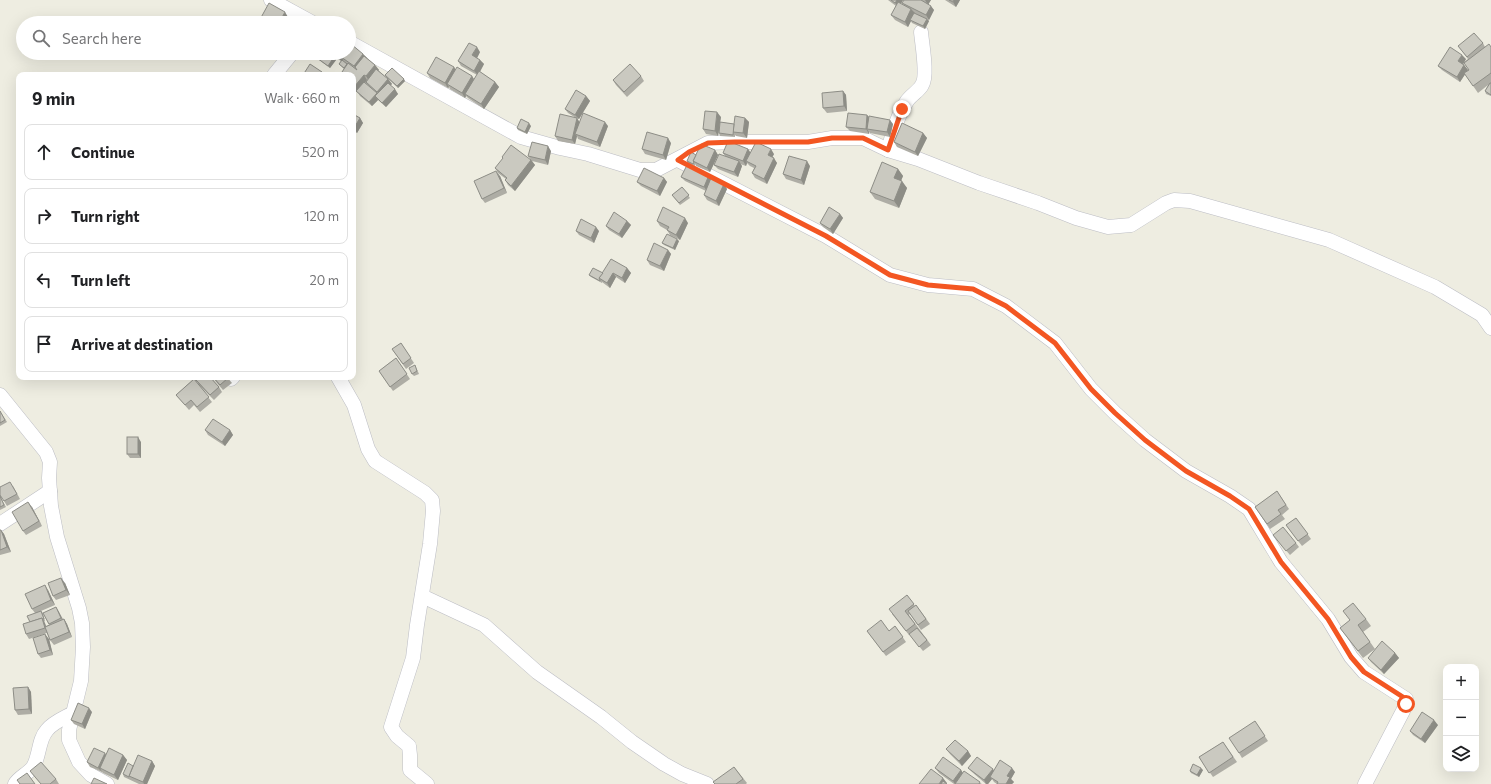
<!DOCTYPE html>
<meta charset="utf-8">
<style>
:root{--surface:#fff;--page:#f2f2f2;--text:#202124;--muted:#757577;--line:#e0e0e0}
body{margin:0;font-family:Commissioner,sans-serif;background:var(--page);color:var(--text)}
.controls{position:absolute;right:12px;bottom:12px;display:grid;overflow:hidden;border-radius:8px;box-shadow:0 4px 16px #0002}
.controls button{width:36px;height:36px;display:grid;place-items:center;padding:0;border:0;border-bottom:1px solid var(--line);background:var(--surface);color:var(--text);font:20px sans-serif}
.stop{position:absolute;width:12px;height:12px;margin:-9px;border:3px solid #f35622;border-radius:50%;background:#fff}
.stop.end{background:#f35622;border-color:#fff;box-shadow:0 1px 4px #0008}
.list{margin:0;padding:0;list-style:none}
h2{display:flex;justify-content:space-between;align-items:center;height:52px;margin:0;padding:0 16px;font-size:17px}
h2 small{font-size:13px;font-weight:400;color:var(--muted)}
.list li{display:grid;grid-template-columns:26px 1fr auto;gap:12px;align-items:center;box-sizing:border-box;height:56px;margin:0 8px 8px;padding:0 8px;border:1px solid var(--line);border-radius:8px}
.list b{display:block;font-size:15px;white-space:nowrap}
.list em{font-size:13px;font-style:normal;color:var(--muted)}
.icon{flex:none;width:22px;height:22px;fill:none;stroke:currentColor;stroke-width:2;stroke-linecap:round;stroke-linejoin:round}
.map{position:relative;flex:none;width:1491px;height:784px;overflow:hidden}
.search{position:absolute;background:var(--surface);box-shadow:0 4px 16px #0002;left:16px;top:16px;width:340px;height:44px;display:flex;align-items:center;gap:10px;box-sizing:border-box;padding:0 14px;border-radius:22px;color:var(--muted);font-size:15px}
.panel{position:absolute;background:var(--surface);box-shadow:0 4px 16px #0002;left:16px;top:72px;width:340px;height:308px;border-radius:8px}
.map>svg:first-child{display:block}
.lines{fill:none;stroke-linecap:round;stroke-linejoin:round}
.minor-casing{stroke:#bcbdc4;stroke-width:15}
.minor{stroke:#fff;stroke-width:14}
.wall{fill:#aeada5;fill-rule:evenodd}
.shaded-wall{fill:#8d8d86}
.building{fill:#cac9c0;stroke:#8d8d86}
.route{stroke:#f35622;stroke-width:5}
</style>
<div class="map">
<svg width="1491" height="784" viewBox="0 0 1491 784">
<rect width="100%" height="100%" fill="#eeede1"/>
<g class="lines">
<!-- minor casing -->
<g class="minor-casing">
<g id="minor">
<path d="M271 0 313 23"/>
<path d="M349 42 521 137 560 148 588 154 640 170H656L708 143 735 142H808L832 138H863L888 150 918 159 979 183 1038 203 1076 218 1108 227 1131 225 1166 203 1174 200 1190 201 1329 240 1435 287 1482 315 1491 328"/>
<path d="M274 75 292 53"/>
<path d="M888 150C893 133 897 116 907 101 911 95 919 91 922 85 928 76 922 44 921 32"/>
<path d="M678 160 826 236 890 275 928 285 973 289 1006 306 1055 343 1091 389 1115 413 1145 440 1186 471 1230 496 1249 509 1281 562 1328 619 1351 657 1364 672 1406 699V704L1403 711 1365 784"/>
<path d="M338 377 354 405 368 449 375 461 425 493 432 500 433 511 430 544 417 625 413 658 391 727 397 736 409 746 410 755V770L427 784"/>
<path d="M231 379 233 377"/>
<path d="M0 395 46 452 50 462 49 478 51 506 57 537 79 608 82 623 83 647 81 681 69 730V740L79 762 91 775 107 784"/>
<path d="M0 524 50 491"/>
<path d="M422 596 484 625 537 672 601 717 632 742 664 764 682 774 707 784"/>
<path d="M15 784C19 777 28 774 33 767 40 756 38 740 47 730 53 722 64 718 73 713"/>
</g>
</g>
<!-- minor -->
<use href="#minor" class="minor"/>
</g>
<!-- wall -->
<g class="wall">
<path d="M888 0H903L901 4 904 5 902 3 921 0H931L928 4 934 10 929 20 927 19 929 21 925 29 912 23 911 21 908 27 895 20 891 15 896 6Z"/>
<path d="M945 0H960L956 7Z"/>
<path d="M1483 43 1485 47H1491V96L1486 94 1485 91 1488 85 1478 93 1465 74 1460 82 1442 70 1438 66 1466 59 1464 62 1468 59 1458 46ZM1464 63 1469 70 1467 71 1468 70 1464 65 1463 64Z"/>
<path d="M480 52 477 58 480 60 484 64 480 72 495 82 499 87 484 109 468 98 466 96 465 98 450 89 449 87 448 88 430 78 427 73 454 67 455 69 472 76 474 79 477 75 461 66 458 61Z"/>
<path d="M328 53 363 54 365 56 375 65 379 70H378L387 78 385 75 405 81 398 88 388 79 392 84 390 85 398 94 386 107 378 100 372 106 360 96 357 91 353 88V75H344L342 72 344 69 339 64 341 61Z"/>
<path d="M334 57 336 60 330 68 319 60 317 58Z"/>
<path d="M641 76 644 81 627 97 616 85 613 80Z"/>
<path d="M843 91 846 95 847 111 827 113 823 108Z"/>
<path d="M586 96 590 101 579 119 577 118 579 122 608 126 600 147 578 139 577 136 575 144 558 141 555 136 576 118 568 113 565 109Z"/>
<path d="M353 114 360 118 363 123 357 133 353 130Z"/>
<path d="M867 115 869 117 893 124 890 137 870 133 869 132V134L850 131 846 127Z"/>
<path d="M721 117 720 122 734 124 745 118 749 122 747 138 736 136 735 135V137L720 136 719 133V130L718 136 706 134 703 129Z"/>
<path d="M531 126 527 134 518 130 517 128Z"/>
<path d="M923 133 927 138 918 156 897 147 894 142Z"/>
<path d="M671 143 666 160 645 154 642 149Z"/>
<path d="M748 149 751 153 774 154 772 157 777 163 767 184 755 178 752 173 754 168 750 166 747 163 746 166 740 164 742 166 738 177 718 169 714 165 725 156 723 153Z"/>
<path d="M715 150 718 155 710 172 696 166 695 164V166L688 163 687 161 696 155Z"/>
<path d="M551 151 548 165 532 161 535 165 515 191 508 185 505 180 506 179 498 173 495 168 531 160 528 156Z"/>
<path d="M810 166 804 185 786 179 783 174Z"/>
<path d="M898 169 903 176 901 181 907 188 899 208 875 199 870 192Z"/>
<path d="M500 176 507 193 485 203 482 199Z"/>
<path d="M681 177 712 179 727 189 719 206 707 200 704 195 706 191 685 181Z"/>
<path d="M664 178 667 182 660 196 641 186 637 182Z"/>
<path d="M682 187 690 198 680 205 672 195Z"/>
<path d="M840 214 843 218 833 234 823 227 820 223Z"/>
<path d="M627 221 631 225 622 238 609 230 606 226Z"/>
<path d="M657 221 688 223 680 240 670 235 667 230 660 226Z"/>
<path d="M576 231H599L594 243 579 235Z"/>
<path d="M679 241 675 250 664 245 662 243Z"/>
<path d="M668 250 671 254 664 271 650 265 647 260Z"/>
<path d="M627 268 631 273 625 283 616 277 610 288 602 282V283L591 277 589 275 603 273Z"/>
<path d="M401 343 414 363 406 369 392 349Z"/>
<path d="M396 358 410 379 393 391 379 371Z"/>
<path d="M415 365 419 374 414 376 412 374Z"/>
<path d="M191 377H210L219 387 222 392 214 400 199 385 197 381 196 382 212 402 200 412 194 405 189 410 176 395 193 380Z"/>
<path d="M212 377H227L232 383 223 390Z"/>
<path d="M0 411 7 422 0 426Z"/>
<path d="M205 430H230L233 435 225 446 208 435Z"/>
<path d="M141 442V458H130L127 454Z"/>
<path d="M13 486 20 499 7 506 4 501Z"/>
<path d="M1277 491 1289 509 1282 515 1285 519 1270 529 1255 507Z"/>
<path d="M0 496 6 507 0 510Z"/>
<path d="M32 507 42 526 26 535 23 531Z"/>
<path d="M1296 518 1311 539 1302 546 1286 525Z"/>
<path d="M0 530 4 534 11 552 0 555Z"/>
<path d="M1273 535 1296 543 1299 547 1290 555Z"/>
<path d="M65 583 70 595 56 600 53 596Z"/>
<path d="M48 590 55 605 41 611 43 613 45 621 44 622 46 626 49 625 43 613 56 607 59 612 63 619H64L67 624 72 637 54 645 50 640 47 633 29 639 26 634 35 613 32 609Z"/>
<path d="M907 595 915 606 916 605 930 624 921 630 910 614 909 615 931 645 923 651 910 635H909L892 614Z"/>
<path d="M1366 619 1371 626 1363 632 1375 649 1363 658 1340 628Z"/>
<path d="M895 626 906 642 886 656 867 631H889Z"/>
<path d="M49 639 53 655 41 658 38 654Z"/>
<path d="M1395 653 1399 658 1384 674 1371 662 1368 658Z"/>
<path d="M28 687 31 692 32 714 18 715 15 710Z"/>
<path d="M92 712 85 729 74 724 71 720Z"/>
<path d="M1438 725 1425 743 1413 735 1410 731Z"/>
<path d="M1258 726 1268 741 1242 758 1239 753Z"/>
<path d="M1223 742 1237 762 1213 777 1199 757Z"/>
<path d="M946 749 968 751 971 756 962 766 950 754Z"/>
<path d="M106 755H123L127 760 118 780 103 773 102 772 90 767 87 762Z"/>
<path d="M152 761 155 766 147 784H139L124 777 123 774 133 766Z"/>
<path d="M734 767 747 783 746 784H715Z"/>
<path d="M935 768 961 770 963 773 982 784H954L939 773Z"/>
<path d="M968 768 994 771 1015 772 1011 779 1014 782 1012 784H997L994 782 992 779 988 784H986L972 772Z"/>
<path d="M1203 770 1199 777 1191 773 1190 771Z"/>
<path d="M30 771 56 779 59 784H41Z"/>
</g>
<!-- shaded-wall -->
<g class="shaded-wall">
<path d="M897 0H903L899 7 895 3Z"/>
<path d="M925 0H931L928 5Z"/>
<path d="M954 0H960L956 7 953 2Z"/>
<path d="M931 6 934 10 929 20 926 15Z"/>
<path d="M911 9 915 13 910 20 911 21 908 27 905 22Z"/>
<path d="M285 12 288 17 285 23H279Z"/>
<path d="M927 19 929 21 925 29 923 26Z"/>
<path d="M477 47 480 52 476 60 472 55Z"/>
<path d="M341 53H347L341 57 343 59 342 62 338 57Z"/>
<path d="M363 54 367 58 357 71 354 66Z"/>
<path d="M1462 55 1466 59 1462 66 1458 61Z"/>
<path d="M334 57 336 60 330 68 328 66Z"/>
<path d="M480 60 484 64 478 75 474 71Z"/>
<path d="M375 65 379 70 369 81 366 76Z"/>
<path d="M1464 65 1468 70 1460 82 1457 77Z"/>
<path d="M454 67 457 72 447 84 449 87 448 88 445 83Z"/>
<path d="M322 72 324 75H320Z"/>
<path d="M364 75 367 80 358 92 354 87Z"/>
<path d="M472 76 475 81 465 94 466 96 465 98 462 93Z"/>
<path d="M388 79 392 84 381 97 377 92Z"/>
<path d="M404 79 405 81 398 88 397 86Z"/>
<path d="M495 82 499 87 484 109 481 104Z"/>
<path d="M395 89 398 94 386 107 382 103Z"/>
<path d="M354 90 356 92 353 95V91Z"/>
<path d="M843 91 846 95 847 111 844 106Z"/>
<path d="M377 93 380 98 375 96 378 100 372 106 369 102Z"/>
<path d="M586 96 590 101 579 119 575 115Z"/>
<path d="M717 112 721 117 718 136 715 131Z"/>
<path d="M867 115 871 120 867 129 869 132V134L866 129Z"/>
<path d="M360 118 363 123 357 133 354 128Z"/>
<path d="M577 118 580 123 575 134 577 136 575 144 572 140Z"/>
<path d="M745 118 749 122 747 138 743 133Z"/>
<path d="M890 120 893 124 890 137 887 132Z"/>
<path d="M605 122 608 126 600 147 597 142Z"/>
<path d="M529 123 531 126 527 134 525 132Z"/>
<path d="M923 133 927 138 918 156 915 152Z"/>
<path d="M668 138 671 143 666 160 663 155Z"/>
<path d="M548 146 551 151 548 165 545 160Z"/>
<path d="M748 149 751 154 746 161 747 163 746 166 743 161Z"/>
<path d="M771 149 774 154 771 160 768 155Z"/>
<path d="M715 150 718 155 710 172 707 168Z"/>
<path d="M774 158 777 163 767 184 764 179Z"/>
<path d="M531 160 535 165 515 191 511 186Z"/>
<path d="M739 161 742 166 738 177 734 172Z"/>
<path d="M807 161 810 166 804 185 801 180Z"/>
<path d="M898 169 903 176 899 185 894 178Z"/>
<path d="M496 171 500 176 507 193 504 188Z"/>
<path d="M709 175 713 179 707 191 704 187Z"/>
<path d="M664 178 667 182 660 196 657 191Z"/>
<path d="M902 181 907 188 899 208 894 201Z"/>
<path d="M724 184 727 189 719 206 716 201Z"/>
<path d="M840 214 843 218 833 234 830 229Z"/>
<path d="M685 218 688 223 680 240 676 235Z"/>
<path d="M627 221 631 225 622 238 619 234Z"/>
<path d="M596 227 599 231 594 243 591 238Z"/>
<path d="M677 239 679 241 675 250 673 248Z"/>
<path d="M668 250 671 254 664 271 660 266Z"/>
<path d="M627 268 631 273 625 283 622 278Z"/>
<path d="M613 273 616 277 610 288 607 283Z"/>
<path d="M230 430 233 435 225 446 222 442Z"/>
<path d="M138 437 141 442V458L138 454Z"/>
<path d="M28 502 32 507 42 526 39 521Z"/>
<path d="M1 530 4 534 11 552 7 547Z"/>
<path d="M61 578 65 583 70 595 66 590Z"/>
<path d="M45 585 48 590 55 605 51 600Z"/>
<path d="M56 607 59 612 64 623 61 618Z"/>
<path d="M42 618 45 623 48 633 45 628Z"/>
<path d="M64 619 67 624 72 637 69 632Z"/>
<path d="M45 634 49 639 53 655 50 650Z"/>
<path d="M1395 653 1399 658 1384 674 1381 670Z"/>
<path d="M28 687 31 692 32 714 29 709Z"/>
<path d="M89 708 92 712 85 729 82 724Z"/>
<path d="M1434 720 1438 725 1425 743 1421 739Z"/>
<path d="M968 751 971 756 962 766 959 761Z"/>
<path d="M105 753 108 758 100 768 102 772 98 768Z"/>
<path d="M123 755 127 760 118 780 114 775Z"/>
<path d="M152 761 155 766 147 784H144L143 782Z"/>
<path d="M1012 768 1015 772 1011 779 1014 782 1012 784H1006L1007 776Z"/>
<path d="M1201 768 1203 770 1199 777 1197 775Z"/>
<path d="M993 769 996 774 990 777 992 779 988 784H986L984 780Z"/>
<path d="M961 770 964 775 955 784 953 781Z"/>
<path d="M943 778 947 783 946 784H939Z"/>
</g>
<!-- building -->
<g class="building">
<path d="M891 0H897L895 3Z"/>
<path d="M904 0H921L931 6 926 15 902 3Z"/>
<path d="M949 0H954L953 2Z"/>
<path d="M898 2 911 9 905 22 891 15Z"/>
<path d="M269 3 285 12 279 23H258Z"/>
<path d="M914 13 927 19 923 26 910 20Z"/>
<path d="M286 19 291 23H283Z"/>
<path d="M1474 33 1483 43 1467 57 1458 46Z"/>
<path d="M469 43 477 47 472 55 480 60 474 71 458 61Z"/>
<path d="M351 44 363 54 354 66 341 57 344 53H349V46Z"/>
<path d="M1489 44 1491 47V73L1473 86 1464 73 1469 70 1464 63Z"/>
<path d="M1450 47 1462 55 1458 61 1464 65 1457 77 1438 66Z"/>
<path d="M320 53H328L334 57 328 66 317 58Z"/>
<path d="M332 53H341L338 57Z"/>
<path d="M364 56 375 65 366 76 364 75 354 87 353 86V75H346L342 72 348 63 357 70 355 67Z"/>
<path d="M436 57 454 67 445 83 427 73Z"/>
<path d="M342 60 347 64 344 68 339 64Z"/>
<path d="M310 64 322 72 320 75H303Z"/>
<path d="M630 64 641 76 624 92 613 80Z"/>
<path d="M457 67 472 76 462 93 447 84Z"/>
<path d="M392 68 404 79 397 86 385 75Z"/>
<path d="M376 69 388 79 377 92 366 82Z"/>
<path d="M479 71 495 82 481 104 465 94Z"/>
<path d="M364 82 377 93 369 102 356 91Z"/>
<path d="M388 83 395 89 382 103 375 96Z"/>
<path d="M1490 83H1491V95L1485 91Z"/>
<path d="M576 90 586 96 575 115 565 109Z"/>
<path d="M843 91 844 106 823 108 822 93Z"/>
<path d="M705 111 717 112 715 131 703 129Z"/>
<path d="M583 113 605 122 597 142 575 134Z"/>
<path d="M848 113 867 115 866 129 846 127Z"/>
<path d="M353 114 360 118 354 128 353 127Z"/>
<path d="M560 114 577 118 572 140 555 136Z"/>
<path d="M735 116 745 118 743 133 733 132Z"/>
<path d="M869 116 890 120 887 132 867 129Z"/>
<path d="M521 119 529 123 525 132 517 128Z"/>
<path d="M720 122 734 124 733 135 719 133Z"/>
<path d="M902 123 923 133 915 152 894 142Z"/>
<path d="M647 132 668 138 663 155 642 149Z"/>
<path d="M728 141 748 149 743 161 723 153Z"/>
<path d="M532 142 548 146 545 160 528 156Z"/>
<path d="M756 142 771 149 768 155 774 158 764 179 752 173 756 166 746 161Z"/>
<path d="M701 144 715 150 707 168 693 161Z"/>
<path d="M511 145 531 160 511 186 505 180 507 178 495 168 503 158 502 157Z"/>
<path d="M691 152 696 155 693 161 694 162 693 164 687 161Z"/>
<path d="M719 154 739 161 734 172 714 165Z"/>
<path d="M789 156 807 161 801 180 783 174Z"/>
<path d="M882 162 898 169 894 178 902 181 894 201 870 192Z"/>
<path d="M687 165 709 175 704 187 681 177Z"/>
<path d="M644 168 664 178 657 191 637 182Z"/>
<path d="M496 171 504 188 482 199 474 181Z"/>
<path d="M711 178 724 184 716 201 704 195Z"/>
<path d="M682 187 689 195 679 203 672 195Z"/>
<path d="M663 207 685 218 676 235 667 230 669 227 657 221Z"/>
<path d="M829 207 840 214 830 229 820 223Z"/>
<path d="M614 212 627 221 619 234 606 226Z"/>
<path d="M581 219 596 227 591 238 576 231Z"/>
<path d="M667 234 677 239 673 248 662 243Z"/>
<path d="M654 243 668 250 660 266 647 260Z"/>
<path d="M611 259 627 268 622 278 613 273 607 283 599 278Z"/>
<path d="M593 268 603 273 599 278 600 280V281L589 275Z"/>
<path d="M401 343 411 358 403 364 392 349Z"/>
<path d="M396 358 407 374 390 387 379 371Z"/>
<path d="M415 365 417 371 412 374 409 368Z"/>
<path d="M199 377H210L219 387 210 395 196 380Z"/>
<path d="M213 377H227L228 378 220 385Z"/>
<path d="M194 379 209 397 197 407 191 400 185 405 176 395Z"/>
<path d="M0 411 5 420 0 423Z"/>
<path d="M213 419 230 430 222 442 205 430Z"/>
<rect x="127" y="437" width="11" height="17"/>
<path d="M10 482 17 494 4 501 0 495V487Z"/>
<path d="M1277 491 1286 505 1278 510 1281 514 1267 524 1255 507Z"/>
<path d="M0 496 4 505 0 507Z"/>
<path d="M28 502 39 521 23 531 12 512Z"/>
<path d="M1296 518 1308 534 1298 541 1286 525Z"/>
<path d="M1283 527 1296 543 1286 551 1273 535Z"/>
<path d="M0 530H1L7 547 0 550Z"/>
<path d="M61 578 66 590 53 596 48 583Z"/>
<path d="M45 585 51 600 32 609 25 594Z"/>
<path d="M907 595 914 604 905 611 915 624 906 631 889 609Z"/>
<path d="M1353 603 1366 619 1358 625 1370 642 1358 651 1340 628 1350 620 1343 611Z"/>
<path d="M916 605 926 619 918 625 908 611Z"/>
<path d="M56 607 61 618 49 624 43 613Z"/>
<path d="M41 611 44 619H42V618L30 622 27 616Z"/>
<path d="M42 618 45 628 26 634 23 624Z"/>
<path d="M64 619 69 632 50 640 45 627Z"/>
<path d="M881 620 889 631 895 626 903 637 883 652 867 631Z"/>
<path d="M917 628 927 640 919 647 909 634Z"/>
<path d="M45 634 50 650 38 654 33 638Z"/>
<path d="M1382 641 1395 653 1381 670 1368 658Z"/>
<path d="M28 687 29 709 15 710 13 688Z"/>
<path d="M78 703 89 708 82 724 71 720Z"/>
<path d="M1422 712 1434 720 1421 739 1410 731Z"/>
<path d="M1255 721 1265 736 1239 753 1229 738Z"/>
<path d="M955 740 968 751 959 761 946 749Z"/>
<path d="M1223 742 1233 757 1209 773 1199 757Z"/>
<path d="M94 748 105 753 98 768 87 762Z"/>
<path d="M109 748 123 755 114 775 100 768Z"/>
<path d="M138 755 152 761 143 782 129 776Z"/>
<path d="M943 757 961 770 953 781 935 768Z"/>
<path d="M977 757 993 769 984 780 968 768Z"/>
<path d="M1000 760 1012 768 1007 776 1010 777 1006 784H997L998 782 990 777Z"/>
<path d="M41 762 56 779 50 784H41L30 771Z"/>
<path d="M128 763 133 766 129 776V777L123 774Z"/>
<path d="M1193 764 1201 768 1197 775 1190 771Z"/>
<path d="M734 767 743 779 736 784H715L713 782Z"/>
<path d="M931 769 943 778 939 784H919Z"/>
<path d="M964 771 980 782 979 784H955Z"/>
<path d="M27 773 35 784H20L17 780Z"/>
<path d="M94 778 107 784H91Z"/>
<path d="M943 781 947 784H941Z"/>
</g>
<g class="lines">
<!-- route -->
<path class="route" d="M902 109 888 150 863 138H832L808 142H735L708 143 689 152 678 160 826 236 890 275 928 285 973 289 1006 306 1055 343 1091 389 1115 413 1145 440 1186 471 1230 496 1249 509 1281 562 1328 619 1351 657 1364 672 1406 699V704"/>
</g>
</svg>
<div class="controls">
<button>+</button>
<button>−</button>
<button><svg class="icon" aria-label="layers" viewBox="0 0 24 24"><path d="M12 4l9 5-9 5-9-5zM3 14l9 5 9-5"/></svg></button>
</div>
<div class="stop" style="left:1406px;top:704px"></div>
<div class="stop end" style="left:902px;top:109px"></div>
<div class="search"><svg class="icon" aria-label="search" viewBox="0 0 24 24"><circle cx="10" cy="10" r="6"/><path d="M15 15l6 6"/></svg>Search here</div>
<section class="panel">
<h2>9 min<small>Walk · 660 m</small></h2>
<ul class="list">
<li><svg class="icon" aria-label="ahead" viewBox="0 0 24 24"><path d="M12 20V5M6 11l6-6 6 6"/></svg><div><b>Continue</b></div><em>520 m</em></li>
<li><svg class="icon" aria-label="right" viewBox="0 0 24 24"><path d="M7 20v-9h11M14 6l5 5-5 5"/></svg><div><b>Turn right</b></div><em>120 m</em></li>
<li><svg class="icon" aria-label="left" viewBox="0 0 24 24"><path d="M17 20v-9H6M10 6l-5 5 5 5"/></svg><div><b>Turn left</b></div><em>20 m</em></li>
<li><svg class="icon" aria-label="arrive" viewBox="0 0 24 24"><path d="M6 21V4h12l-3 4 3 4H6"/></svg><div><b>Arrive at destination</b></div></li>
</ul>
</section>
</div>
